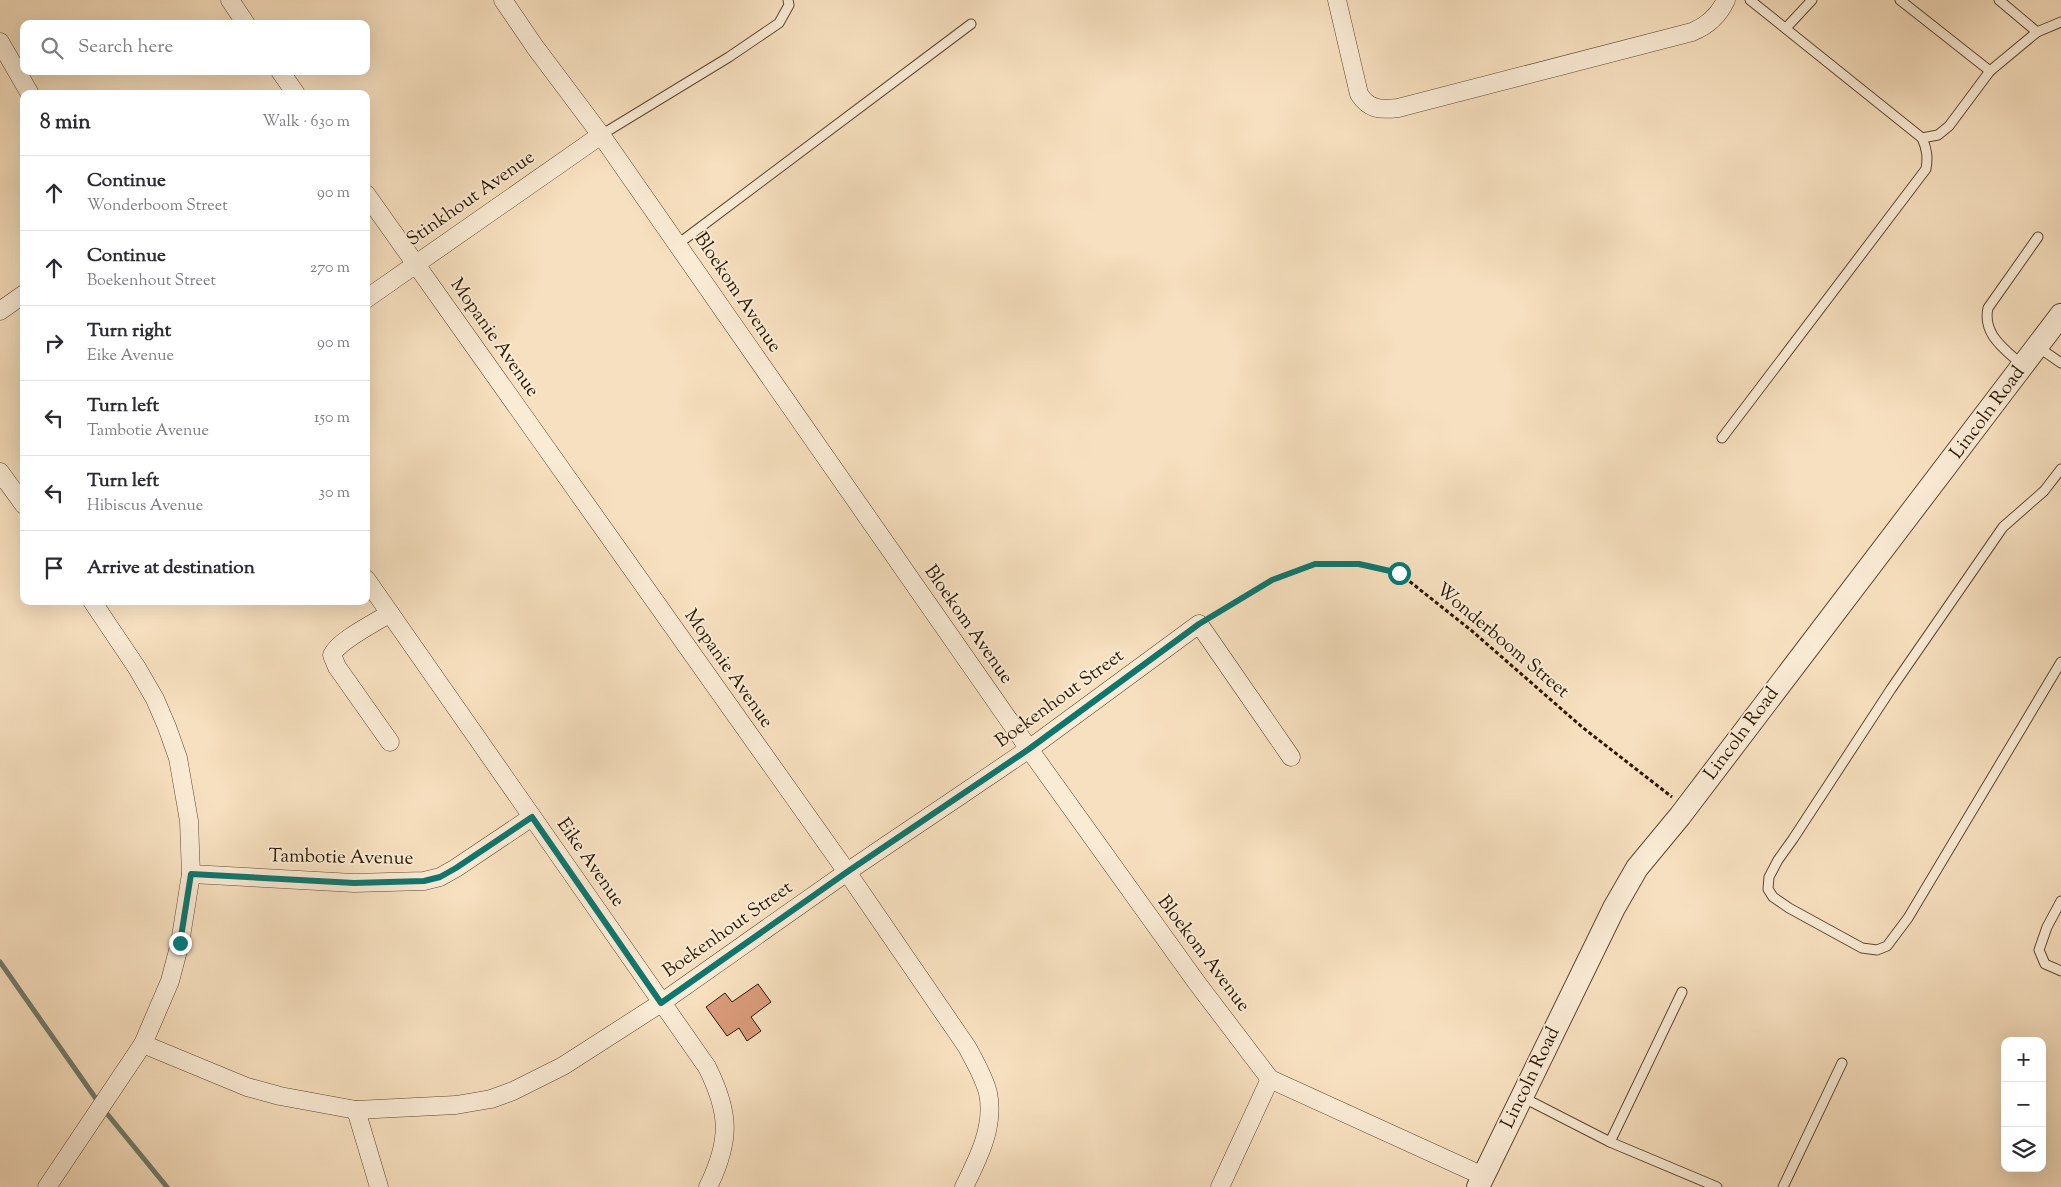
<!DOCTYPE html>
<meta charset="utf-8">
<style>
:root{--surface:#fff;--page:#f7f7f7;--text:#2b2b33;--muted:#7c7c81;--line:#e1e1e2}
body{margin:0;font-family:"Sorts Mill Goudy",serif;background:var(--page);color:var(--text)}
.controls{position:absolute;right:15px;bottom:15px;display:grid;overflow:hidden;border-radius:10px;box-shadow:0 5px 20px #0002}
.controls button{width:45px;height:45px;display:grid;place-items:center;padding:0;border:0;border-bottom:1px solid var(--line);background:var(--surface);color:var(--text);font:25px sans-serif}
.stop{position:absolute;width:15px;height:15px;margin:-11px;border:4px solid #0f766e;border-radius:50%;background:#fff}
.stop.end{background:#0f766e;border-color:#fff;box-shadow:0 1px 5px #0008}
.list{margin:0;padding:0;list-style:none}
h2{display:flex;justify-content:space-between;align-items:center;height:65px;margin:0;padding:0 20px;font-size:21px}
h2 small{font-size:16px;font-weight:400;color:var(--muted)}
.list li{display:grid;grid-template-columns:32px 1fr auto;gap:15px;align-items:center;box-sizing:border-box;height:75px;padding:0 20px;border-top:1px solid var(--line)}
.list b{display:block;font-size:19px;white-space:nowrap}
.list p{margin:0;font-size:16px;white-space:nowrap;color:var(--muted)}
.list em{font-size:16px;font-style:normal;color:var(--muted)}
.icon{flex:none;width:28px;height:28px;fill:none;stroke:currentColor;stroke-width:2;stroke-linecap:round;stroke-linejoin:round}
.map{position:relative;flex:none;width:2061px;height:1187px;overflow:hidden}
.search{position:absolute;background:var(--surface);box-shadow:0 5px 20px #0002;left:20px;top:20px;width:350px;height:55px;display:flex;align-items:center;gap:12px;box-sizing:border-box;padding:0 18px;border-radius:10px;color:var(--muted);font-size:19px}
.panel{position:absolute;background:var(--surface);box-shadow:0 5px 20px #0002;left:20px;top:90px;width:350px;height:515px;border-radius:10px}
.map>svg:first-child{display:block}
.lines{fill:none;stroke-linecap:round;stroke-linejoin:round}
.stream{stroke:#6f7b6b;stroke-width:5}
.building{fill:#da9b7b;stroke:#2b1700}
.service-casing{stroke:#5e4930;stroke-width:11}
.minor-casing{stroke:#5e4930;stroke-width:19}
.tertiary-casing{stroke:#5e4930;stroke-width:24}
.path{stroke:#2b1700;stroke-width:3;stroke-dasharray:4 2.5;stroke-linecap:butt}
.service{stroke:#faebd5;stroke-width:9}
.minor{stroke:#faebd5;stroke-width:18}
.tertiary{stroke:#faebd5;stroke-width:22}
.route{stroke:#0f766e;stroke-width:6}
.labels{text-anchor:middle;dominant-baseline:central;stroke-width:4;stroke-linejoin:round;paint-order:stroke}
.street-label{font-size:19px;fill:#2b1700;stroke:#faebd5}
</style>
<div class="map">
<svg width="2061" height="1187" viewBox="0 0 2061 1187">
<rect width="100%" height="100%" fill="#f7e0bf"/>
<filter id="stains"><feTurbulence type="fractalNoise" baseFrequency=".004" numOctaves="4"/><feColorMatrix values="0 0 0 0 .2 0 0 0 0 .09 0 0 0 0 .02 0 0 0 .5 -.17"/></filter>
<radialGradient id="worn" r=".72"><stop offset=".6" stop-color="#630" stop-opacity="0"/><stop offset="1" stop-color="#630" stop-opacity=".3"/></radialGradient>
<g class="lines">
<!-- stream -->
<g class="stream">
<path d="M0 962 99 1103"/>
<path d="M104 1110 167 1187"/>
</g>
</g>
<!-- building -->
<path class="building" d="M758 984 771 1002 751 1017 761 1031 747 1041 739 1028 727 1036 706 1007 725 993 732 1002Z"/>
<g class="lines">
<!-- service casing -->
<g class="service-casing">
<g id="service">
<path d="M1900 0 1990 71"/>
<path d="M1786 28 1812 0"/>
<path d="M2037 32 2061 22"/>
<path d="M601 135 729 57 779 23 789 5 788 0"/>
<path d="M1922 138 1938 135 1949 126 1990 71 2037 32 1999 0"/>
<path d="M678 244 971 24"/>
<path d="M2038 347 2061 363"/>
<path d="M2023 366C2006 350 1982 335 1988 308L2038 237"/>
<path d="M1722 438 1926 169C1928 157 1927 149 1922 138L1750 0"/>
<path d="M2061 469 2044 491 2003 527 1891 689 1793 839 1778 860 1769 877 1768 889 1773 897 1789 908 1862 948 1877 950 1887 946 1908 918 2061 662"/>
<path d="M2061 901 2047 927 2039 950 2045 964 2061 971"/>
<path d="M1522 1097 1610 1142 1717 1187"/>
<path d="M1610 1142 1682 992"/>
<path d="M1783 1187 1842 1063"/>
</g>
</g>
<!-- minor casing -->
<g class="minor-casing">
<g id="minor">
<path d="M230 0 246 24"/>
<path d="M503 0 535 47 601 135 1029 749 1197 983 1270 1079 1483 1176"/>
<path d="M1337 0 1359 94C1369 110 1381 110 1398 108L1692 32C1707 26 1719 15 1726 0"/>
<path d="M0 42 30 94"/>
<path d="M280 71 296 94"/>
<path d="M366 194 847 872 967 1047C975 1062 984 1077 988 1093 995 1126 978 1159 964 1187"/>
<path d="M366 299 601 135"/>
<path d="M0 311 24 294"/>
<path d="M0 472 24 505"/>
<path d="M366 579 707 1067C730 1113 731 1140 708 1187"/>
<path d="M390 742 337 667 332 655C339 640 375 623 390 613"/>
<path d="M191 874 354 883 424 881 440 877 456 868 532 817"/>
<path d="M143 1044 247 1087 280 1096 356 1110 456 1105 491 1099 513 1091 563 1066 661 1003 847 872 1029 749 1199 624 1291 757"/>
<path d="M356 1110 379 1187"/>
<path d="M47 1187 143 1044 170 981 180 943 191 874 189 821 178 758 167 727 155 699 137 668 92 601"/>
<path d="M1220 1187 1270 1079"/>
</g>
</g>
<!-- tertiary casing -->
<g class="tertiary-casing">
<path id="tertiary" d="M1478 1187 1614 908 1637 868 1680 816 2061 315"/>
</g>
<!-- path -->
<path class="path" d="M1212 616 1272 580 1315 564H1359L1399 573 1472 631 1582 727 1672 797"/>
<!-- service -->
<use href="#service" class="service"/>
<!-- minor -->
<use href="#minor" class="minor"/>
<!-- tertiary -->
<use href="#tertiary" class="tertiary"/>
</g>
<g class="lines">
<!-- route -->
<path class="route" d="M180 943 191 874 354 883 424 881 440 877 456 868 532 817 661 1003 847 872 1029 749 1199 624 1272 580 1315 564H1359L1399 573"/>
</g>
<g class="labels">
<!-- street labels -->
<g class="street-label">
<text transform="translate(471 199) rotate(-35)">Stinkhout Avenue</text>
<text transform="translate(737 293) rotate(56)">Bloekom Avenue</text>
<text transform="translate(494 338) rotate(55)">Mopanie Avenue</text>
<text transform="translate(1988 413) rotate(-53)">Lincoln Road</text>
<text transform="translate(968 625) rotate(55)">Bloekom Avenue</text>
<text transform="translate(1502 641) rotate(40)">Wonderboom Street</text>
<text transform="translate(728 669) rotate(55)">Mopanie Avenue</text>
<text transform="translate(1060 699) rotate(-36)">Boekenhout Street</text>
<text transform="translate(1742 734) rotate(-53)">Lincoln Road</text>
<text transform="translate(341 858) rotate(1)">Tambotie Avenue</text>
<text transform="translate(590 863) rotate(55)">Eike Avenue</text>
<text transform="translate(728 930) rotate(-35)">Boekenhout Street</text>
<text transform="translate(1203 954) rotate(53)">Bloekom Avenue</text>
<text transform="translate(1531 1078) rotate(-64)">Lincoln Road</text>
</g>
</g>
<rect width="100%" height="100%" filter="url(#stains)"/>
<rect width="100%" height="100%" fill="url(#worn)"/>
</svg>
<div class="controls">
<button>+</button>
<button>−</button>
<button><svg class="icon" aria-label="layers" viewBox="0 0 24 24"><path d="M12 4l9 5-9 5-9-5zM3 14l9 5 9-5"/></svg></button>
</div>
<div class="stop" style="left:1399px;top:573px"></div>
<div class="stop end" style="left:180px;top:943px"></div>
<div class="search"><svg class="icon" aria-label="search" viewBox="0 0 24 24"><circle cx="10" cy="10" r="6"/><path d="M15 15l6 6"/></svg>Search here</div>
<section class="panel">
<h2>8 min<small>Walk · 630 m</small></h2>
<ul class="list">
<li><svg class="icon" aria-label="ahead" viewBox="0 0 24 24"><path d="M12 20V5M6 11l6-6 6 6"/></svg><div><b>Continue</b><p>Wonderboom Street</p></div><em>90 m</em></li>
<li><svg class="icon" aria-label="ahead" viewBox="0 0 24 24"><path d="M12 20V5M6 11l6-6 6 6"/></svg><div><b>Continue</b><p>Boekenhout Street</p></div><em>270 m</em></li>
<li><svg class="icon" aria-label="right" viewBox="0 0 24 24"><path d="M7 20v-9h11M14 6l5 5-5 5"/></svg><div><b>Turn right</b><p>Eike Avenue</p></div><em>90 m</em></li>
<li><svg class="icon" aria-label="left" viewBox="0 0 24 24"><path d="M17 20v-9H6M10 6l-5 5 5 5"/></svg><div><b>Turn left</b><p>Tambotie Avenue</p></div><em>150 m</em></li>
<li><svg class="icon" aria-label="left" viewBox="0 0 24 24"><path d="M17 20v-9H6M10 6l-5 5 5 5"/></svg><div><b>Turn left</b><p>Hibiscus Avenue</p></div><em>30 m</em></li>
<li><svg class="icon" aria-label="arrive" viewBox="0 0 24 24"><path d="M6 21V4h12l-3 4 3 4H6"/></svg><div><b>Arrive at destination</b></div></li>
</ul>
</section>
</div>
